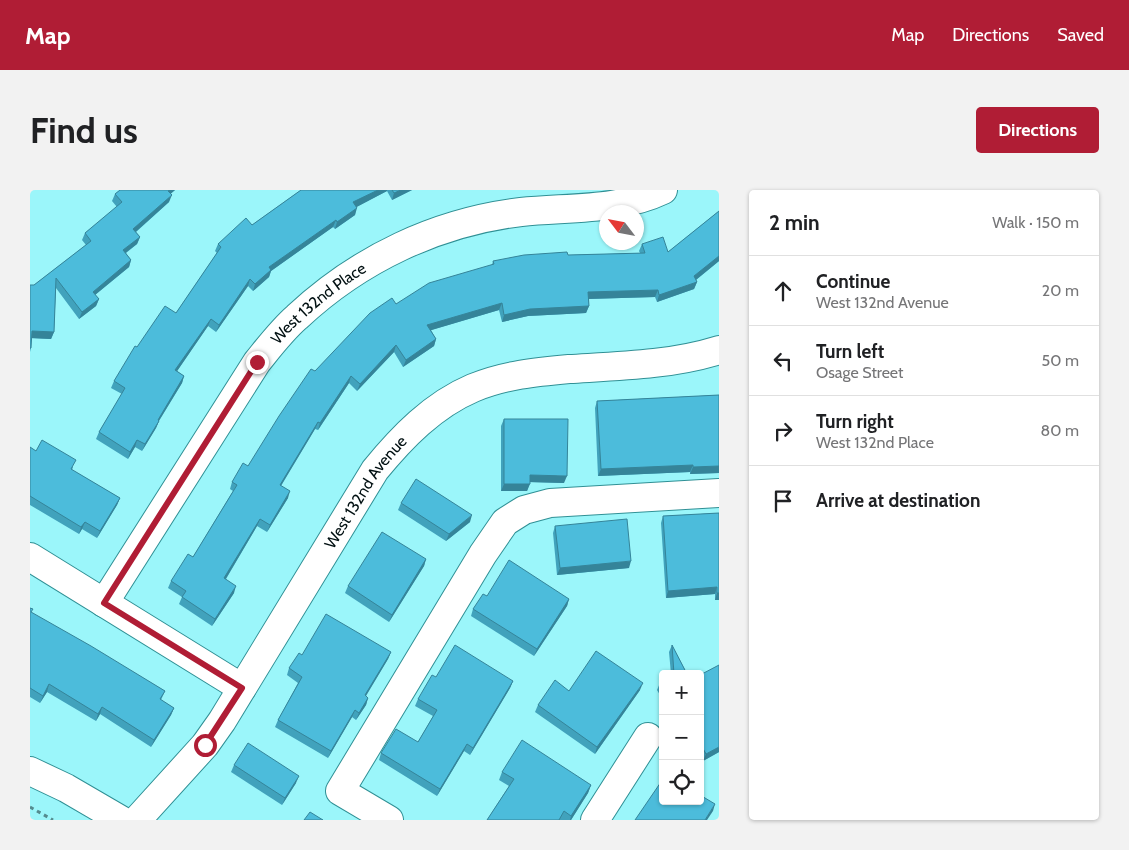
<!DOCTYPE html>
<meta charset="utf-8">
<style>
:root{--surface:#fff;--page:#f2f2f2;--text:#202124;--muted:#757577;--line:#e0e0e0;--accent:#b01d35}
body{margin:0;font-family:Cabin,sans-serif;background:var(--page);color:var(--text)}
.controls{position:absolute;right:15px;bottom:15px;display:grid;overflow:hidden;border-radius:5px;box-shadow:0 1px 4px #0004}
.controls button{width:45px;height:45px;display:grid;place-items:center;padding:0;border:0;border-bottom:1px solid var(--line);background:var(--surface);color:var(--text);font:25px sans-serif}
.compass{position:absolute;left:569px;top:15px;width:45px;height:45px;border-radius:50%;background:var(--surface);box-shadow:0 1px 4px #0004;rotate:302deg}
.stop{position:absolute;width:15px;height:15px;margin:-11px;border:4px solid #b01d35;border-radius:50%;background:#fff}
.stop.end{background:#b01d35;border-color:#fff;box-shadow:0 1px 5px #0008}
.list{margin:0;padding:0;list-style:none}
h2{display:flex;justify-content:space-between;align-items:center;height:65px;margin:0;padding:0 20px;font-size:21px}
h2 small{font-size:16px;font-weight:400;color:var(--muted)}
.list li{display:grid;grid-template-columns:32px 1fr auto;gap:15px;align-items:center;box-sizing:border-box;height:70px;padding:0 20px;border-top:1px solid var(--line)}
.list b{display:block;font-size:19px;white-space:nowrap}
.list p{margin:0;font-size:16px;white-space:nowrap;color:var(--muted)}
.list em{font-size:16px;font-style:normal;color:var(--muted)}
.icon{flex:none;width:28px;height:28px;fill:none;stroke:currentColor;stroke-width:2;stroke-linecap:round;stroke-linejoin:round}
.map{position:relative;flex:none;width:689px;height:630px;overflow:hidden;border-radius:5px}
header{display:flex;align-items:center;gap:30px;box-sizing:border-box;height:70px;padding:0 25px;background:var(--accent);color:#fff}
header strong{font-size:24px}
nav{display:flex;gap:28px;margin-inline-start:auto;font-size:18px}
.intro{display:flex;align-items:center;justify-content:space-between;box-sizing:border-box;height:120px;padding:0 30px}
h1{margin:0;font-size:35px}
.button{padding:12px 22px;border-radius:5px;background:var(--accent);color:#fff;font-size:18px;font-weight:700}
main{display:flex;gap:30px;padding:0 30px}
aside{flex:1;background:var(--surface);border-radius:5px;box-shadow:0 1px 4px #0004}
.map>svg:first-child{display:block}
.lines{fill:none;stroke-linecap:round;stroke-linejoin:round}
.minor-casing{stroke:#309095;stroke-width:30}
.path{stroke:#548c8f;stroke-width:3;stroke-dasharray:4 4;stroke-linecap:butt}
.minor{stroke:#fff;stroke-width:28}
.wall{fill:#41a2bc}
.shaded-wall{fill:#358499}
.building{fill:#4cbcdb;stroke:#358499}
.route{stroke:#b01d35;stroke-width:6}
.labels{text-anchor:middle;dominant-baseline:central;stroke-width:5;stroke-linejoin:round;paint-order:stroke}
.street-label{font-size:16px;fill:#000f11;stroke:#9bf6fa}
</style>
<header>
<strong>Map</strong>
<nav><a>Map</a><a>Directions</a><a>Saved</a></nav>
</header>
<div class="intro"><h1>Find us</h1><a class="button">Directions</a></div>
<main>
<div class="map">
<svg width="689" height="630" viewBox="0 0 689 630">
<rect width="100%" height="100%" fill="#9bf6fa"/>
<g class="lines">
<!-- minor casing -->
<g class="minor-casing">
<g id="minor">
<path d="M0 367 212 498"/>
<path id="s1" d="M74 413 227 172C240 156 252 140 267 127 329 69 407 32 491 22 539 17 589 21 633 0"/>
<path d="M0 581 36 598 91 630"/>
<path id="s2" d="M107 630 175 555 192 531 345 280C372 247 403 215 443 198 474 185 506 182 539 179 589 176 641 175 689 160"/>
<path d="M359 630 310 601 453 364 475 332 494 320 520 313 689 303"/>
<path d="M565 630 618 547"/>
</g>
</g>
<!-- path -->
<path class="path" d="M0 617 23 630"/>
<!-- minor -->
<use href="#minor" class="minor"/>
</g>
<!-- wall -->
<g class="wall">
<path d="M90 0H145L140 4 139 12 106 42 110 47 107 54 96 63 101 70 99 77 65 105 69 109 66 116 49 129 26 98 24 142 21 149 1 148V158L0 162V95H4L56 55 52 50 55 43 87 17 82 11 85 4Z"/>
<path d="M271 0H382L362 10 357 1 326 17 325 25 305 39 303 37 241 81 239 87 223 101 218 96 186 142 178 136 147 181 154 186 152 193 129 231 126 238 112 261 105 257 98 269 66 249 69 242 92 204 81 198 84 191 107 157 146 123 187 63 185 61 188 54 222 35Z"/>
<path d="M689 21V71L666 90 667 92 664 99 627 112 625 107 559 109V116L556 123 498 126 472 132 469 120 401 140 406 149 404 156 373 177 364 162 327 201 319 193 288 240 285 239 251 296 258 308 237 342 227 336 196 389 204 403 182 436 149 414 152 407 138 398 141 391 163 367 203 301 200 299 202 292 218 276 285 181 366 114 462 75 463 71 538 65 610 63 609 61 612 54 638 62Z"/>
<path d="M689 205V283L660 284V282L568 286 565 218 567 211Z"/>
<path d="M474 229 534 293 500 292 497 301H471V236Z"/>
<path d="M0 257 6 261 43 277 42 280 90 308 87 315 67 348 52 339 49 344 0 315Z"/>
<path d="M371 313 440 332 416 351 368 320Z"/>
<path d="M689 323V410H685V404L636 408 631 333 633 326Z"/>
<path d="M525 336 599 378 527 385 523 343Z"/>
<path d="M396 369 394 376 359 432 315 403 318 396Z"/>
<path d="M457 406 539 409 537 416 504 466 441 426 443 419Z"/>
<path d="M0 418 1 423 135 501 131 510 144 518 141 525 121 557 70 524 66 531 17 502 10 513 0 507Z"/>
<path d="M642 455 657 484H641L639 462Z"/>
<path d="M361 462 358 469 336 506 338 508 336 515 326 530 322 527 298 568 245 537 248 530 268 493 257 485 259 478 272 465Z"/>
<path d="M670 485 689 562 673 571 670 565Z"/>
<path d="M406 487 483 491 480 498 440 565 434 561 407 606 349 570 351 563 388 552 403 526 385 516 388 509Z"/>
<path d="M630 493H633V510L627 500Z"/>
<path d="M610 500 565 564 505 522 508 515 539 501Z"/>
<path d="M204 575 266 593 252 615 201 582Z"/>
<path d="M472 582 561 595 558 603 541 630H457L479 596 469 590Z"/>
</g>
<!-- shaded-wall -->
<g class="shaded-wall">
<path d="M140 0H145L136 8 138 1Z"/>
<path d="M348 0H357V1L321 20 323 12Z"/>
<path d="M371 0H382L362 10 364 3Z"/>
<path d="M142 5 139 12 101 46 103 39Z"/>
<path d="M327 18 325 25 305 39 307 32Z"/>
<path d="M306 30 303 37 241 81 239 87 223 101 225 94 239 77Z"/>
<path d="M110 47 107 54 90 67 93 60Z"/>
<path d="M689 66V71L662 93 664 86Z"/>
<path d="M101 70 99 77 60 109 63 102Z"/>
<path d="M220 89 218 96 186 142 189 135Z"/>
<path d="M667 92 664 99 627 112 629 105Z"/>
<path d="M628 100 625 107 556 109 558 102Z"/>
<path d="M69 109 66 116 49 129 52 122Z"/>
<path d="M472 113 469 120 395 142 397 135Z"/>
<path d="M559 116 556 123 498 126 472 132 474 125 500 119Z"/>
<path d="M181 129 178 136 143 187 145 180Z"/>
<path d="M2 141 24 142 21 149 0 148Z"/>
<path d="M406 149 404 156 373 177 376 170Z"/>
<path d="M366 155 364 162 327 201 330 194Z"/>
<path d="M154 186 152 193 125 237 128 230Z"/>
<path d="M321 186 319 193 288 240 290 233Z"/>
<path d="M129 231 126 238 112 261 115 254Z"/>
<path d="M288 232 285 239 247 302 250 295Z"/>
<path d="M107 250 105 257 98 269 100 262Z"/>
<path d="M663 275 660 282 568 286 571 279Z"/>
<path d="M689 276V283L660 284 663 277Z"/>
<path d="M500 285 537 286 534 293 497 292Z"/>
<path d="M474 294H500L497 301H471Z"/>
<path d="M260 301 258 308 237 342 240 335Z"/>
<path d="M90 308 87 315 67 348 70 341Z"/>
<path d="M442 325 440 332 416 351 419 344Z"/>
<path d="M230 329 227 336 192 395 194 388Z"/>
<path d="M55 332 52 339 49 344 51 337Z"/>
<path d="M396 369 394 376 359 432 362 425Z"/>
<path d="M601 371 599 378 527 385 530 378Z"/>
<path d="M206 396 204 403 182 436 185 429Z"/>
<path d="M687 397 685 404 636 408 638 401Z"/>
<path d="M687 403H689V410H685Z"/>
<path d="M539 409 537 416 504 466 507 459Z"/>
<path d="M361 462 358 469 332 512 335 505Z"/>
<path d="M483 491 480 498 440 565 443 558Z"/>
<path d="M613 493 610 500 565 564 567 557Z"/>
<path d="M19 494 17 502 10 513 13 506Z"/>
<path d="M338 508 336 515 326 530 329 523Z"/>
<path d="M72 517 70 524 66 531 68 524Z"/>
<path d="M144 518 141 525 121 557 124 550Z"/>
<path d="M325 520 322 527 298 568 301 561Z"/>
<path d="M437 554 434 561 407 606 410 599Z"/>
<path d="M689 557V562L673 571 676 564Z"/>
<path d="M269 586 266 593 252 615 255 608Z"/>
<path d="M561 595 558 603 541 630H540L541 626Z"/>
<path d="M685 614 683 621 677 630H675Z"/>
</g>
<!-- building -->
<g class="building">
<path d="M90 0H140L138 1 142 5 103 39 110 47 93 60 101 70 63 102 69 109 52 122 26 88 24 142 2 141 1 158H0V95H4L61 51 55 43 92 12 85 4Z"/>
<path d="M271 0H348L323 12 327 18 307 32 306 30 239 77 241 80 225 94 220 89 189 135 181 129 145 180 154 186 128 230 129 231 115 254 107 250 100 262 69 242 95 198 84 191 105 156 107 157 135 116 146 123 191 57 188 54 216 28 222 35Z"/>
<path d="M362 0H371L364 3Z"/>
<path d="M689 21V66L664 86 667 92 629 105 628 100 558 102 559 116 500 119 474 125 472 113 397 135 406 149 376 170 366 155 330 194 321 186 290 233 288 232 250 295 260 301 240 335 230 329 194 388 206 396 185 429 152 407 156 401 141 391 158 364 163 367 207 295 202 292 213 273 218 276 249 226 281 179 285 181 340 123 362 108 366 114 399 93 464 74 463 71 494 65 537 62 538 65 615 63 612 54 633 47 638 62Z"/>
<path d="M689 205V276L663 277V275L571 279 567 211Z"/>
<path d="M474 229H538L537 286 500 285V294H474Z"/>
<path d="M12 250 46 270 41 279 90 308 70 341 55 332 51 337 0 306V257L6 261Z"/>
<path d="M386 289 442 325 419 344 371 313Z"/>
<path d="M689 323V403H687V397L638 401 633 326Z"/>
<path d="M597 329 601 371 530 378 525 336Z"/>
<path d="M352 342 396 369 362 425 318 396Z"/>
<path d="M479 370 539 409 507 459 443 419 453 404 457 406Z"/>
<path d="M0 418 3 419 1 422 61 456 135 501 130 509 144 518 124 550 72 517 68 524 19 494 13 506 0 498Z"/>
<path d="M296 424 361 462 335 505 338 508 329 523 325 520 301 561 248 530 272 487 259 478 269 463 272 465Z"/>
<path d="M425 455 483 491 443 558 437 554 410 599 351 563 366 539 388 552 407 520 388 509 402 485 406 487Z"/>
<path d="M642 455 657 484H644Z"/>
<path d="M566 461 613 493 567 557 508 515 525 490 539 501Z"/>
<path d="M689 475V557L676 564 670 553V485Z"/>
<path d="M492 550 561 595 541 626 534 621 529 630H457L484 589 472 582Z"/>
<path d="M218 553 269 586 255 608 204 575Z"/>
<path d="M633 589V611H670V605L685 614 675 630H605Z"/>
<path d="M280 622 293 630H274Z"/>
</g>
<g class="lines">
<!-- route -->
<path class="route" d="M175 555 212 498 74 413 227 172"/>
</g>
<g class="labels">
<!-- street labels -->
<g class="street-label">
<text stroke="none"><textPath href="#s1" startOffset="371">West 132nd Place</textPath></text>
<text stroke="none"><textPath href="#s2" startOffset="401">West 132nd Avenue</textPath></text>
</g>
</g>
</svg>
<div class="controls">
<button>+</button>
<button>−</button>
<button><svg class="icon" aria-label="locate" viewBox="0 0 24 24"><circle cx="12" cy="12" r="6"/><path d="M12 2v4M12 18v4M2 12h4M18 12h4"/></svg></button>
</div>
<svg class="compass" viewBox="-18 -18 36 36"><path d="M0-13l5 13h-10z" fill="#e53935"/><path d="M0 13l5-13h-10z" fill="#757577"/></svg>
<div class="stop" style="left:175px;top:555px"></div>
<div class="stop end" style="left:227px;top:172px"></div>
</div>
<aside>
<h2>2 min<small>Walk · 150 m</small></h2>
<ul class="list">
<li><svg class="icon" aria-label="ahead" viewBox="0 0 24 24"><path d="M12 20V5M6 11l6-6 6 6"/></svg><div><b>Continue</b><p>West 132nd Avenue</p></div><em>20 m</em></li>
<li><svg class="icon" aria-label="left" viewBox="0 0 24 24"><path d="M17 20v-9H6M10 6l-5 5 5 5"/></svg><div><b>Turn left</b><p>Osage Street</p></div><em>50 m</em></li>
<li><svg class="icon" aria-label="right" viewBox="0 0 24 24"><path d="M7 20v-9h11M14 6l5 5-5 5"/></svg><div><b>Turn right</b><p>West 132nd Place</p></div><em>80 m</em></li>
<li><svg class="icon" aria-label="arrive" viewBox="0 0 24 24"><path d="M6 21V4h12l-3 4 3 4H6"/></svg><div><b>Arrive at destination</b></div></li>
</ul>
</aside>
</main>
